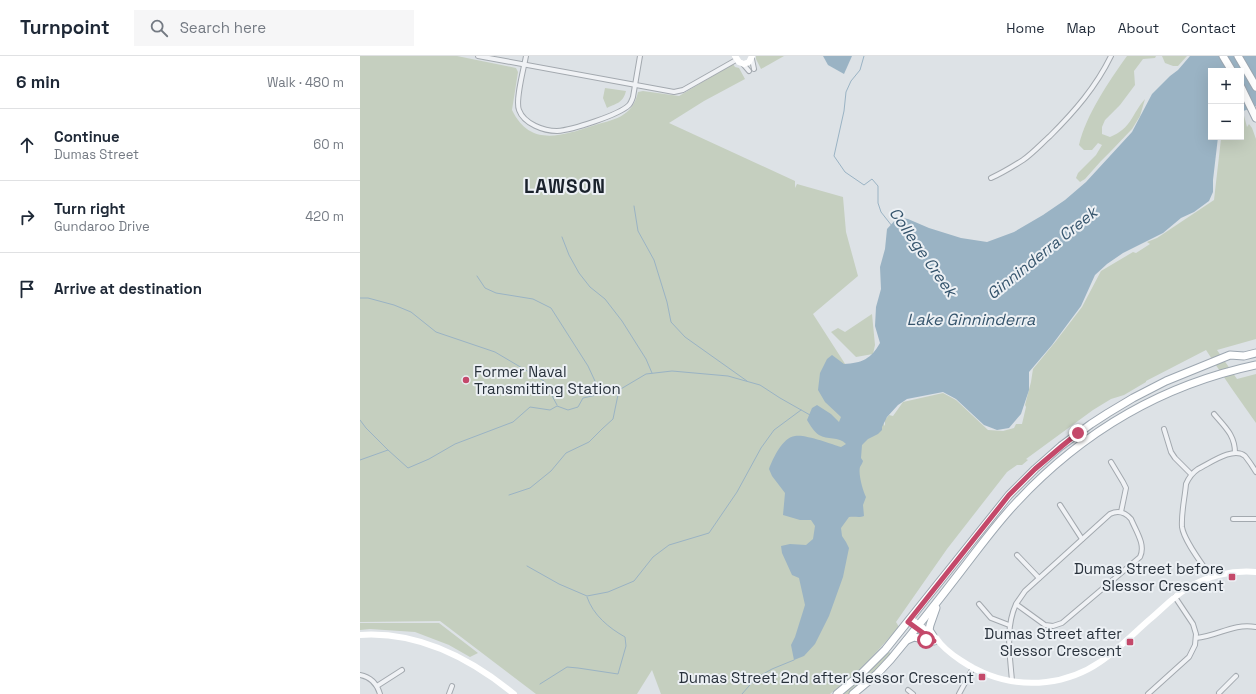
<!DOCTYPE html>
<meta charset="utf-8">
<style>
:root{--surface:#fff;--page:#f6f6f7;--text:#1f2937;--muted:#747a83;--line:#e0e1e3}
body{margin:0;font-family:"Space Grotesk",sans-serif;background:var(--page);color:var(--text)}
.controls{position:absolute;right:12px;top:12px;display:grid;overflow:hidden;border-radius:0px;box-shadow:0 4px 16px #0002}
.controls button{width:36px;height:36px;display:grid;place-items:center;padding:0;border:0;border-bottom:1px solid var(--line);background:var(--surface);color:var(--text);font:20px sans-serif}
.stop{position:absolute;width:12px;height:12px;margin:-9px;border:3px solid #c4496a;border-radius:50%;background:#fff}
.stop.end{background:#c4496a;border-color:#fff;box-shadow:0 1px 4px #0008}
.list{margin:0;padding:0;list-style:none}
h2{display:flex;justify-content:space-between;align-items:center;height:52px;margin:0;padding:0 16px;font-size:17px}
h2 small{font-size:13px;font-weight:400;color:var(--muted)}
.list li{display:grid;grid-template-columns:26px 1fr auto;gap:12px;align-items:center;box-sizing:border-box;height:72px;padding:0 16px;border-top:1px solid var(--line)}
.list b{display:block;font-size:15px;white-space:nowrap}
.list p{margin:0;font-size:13px;white-space:nowrap;color:var(--muted)}
.list em{font-size:13px;font-style:normal;color:var(--muted)}
.icon{flex:none;width:22px;height:22px;fill:none;stroke:currentColor;stroke-width:2;stroke-linecap:round;stroke-linejoin:round}
.map{position:relative;flex:none;width:896px;height:638px;overflow:hidden}
header{display:flex;align-items:center;gap:24px;box-sizing:border-box;height:56px;padding:0 20px;background:var(--surface);border-bottom:1px solid var(--line)}
header strong{font-size:19px}
nav{display:flex;gap:22px;margin-inline-start:auto;font-size:14px}
.search{width:280px;height:36px;background:var(--page);display:flex;align-items:center;gap:10px;box-sizing:border-box;padding:0 14px;border-radius:0px;color:var(--muted);font-size:15px}
main{display:flex}
aside{flex:1;background:var(--surface)}
.map>svg:first-child{display:block}
.green{fill:#c5cfbf}
.water{fill:#9ab3c4}
.lines{fill:none;stroke-linecap:round;stroke-linejoin:round}
.stream{stroke:#9ab3c4;stroke-width:1}
.street-casing{stroke:#a3a9af;stroke-width:6}
.primary-casing{stroke:#9da7b1;stroke-width:9}
.street{stroke:#f0f2f5;stroke-width:4}
.secondary{stroke:#fff;stroke-width:6}
.primary{stroke:#fff;stroke-width:7}
.route{stroke:#c4496a;stroke-width:5}
.poi-dot{fill:#c4496a;stroke:#ecf0f4;stroke-width:1.5}
.labels{text-anchor:middle;dominant-baseline:central;stroke-width:4;stroke-linejoin:round;paint-order:stroke}
.poi-label{font-size:15px;fill:#28313b;stroke:#ecf0f4;text-anchor:end}
.water-label{font-size:16px;font-style:italic;fill:#35546c;stroke:#ecf0f4}
.district-label{font-size:19px;font-weight:bold;letter-spacing:1px;fill:#1a222c;stroke:#ecf0f4}
</style>
<header>
<strong>Turnpoint</strong>
<div class="search"><svg class="icon" aria-label="search" viewBox="0 0 24 24"><circle cx="10" cy="10" r="6"/><path d="M15 15l6 6"/></svg>Search here</div>
<nav><a>Home</a><a>Map</a><a>About</a><a>Contact</a></nav>
</header>
<main>
<aside>
<h2>6 min<small>Walk · 480 m</small></h2>
<ul class="list">
<li><svg class="icon" aria-label="ahead" viewBox="0 0 24 24"><path d="M12 20V5M6 11l6-6 6 6"/></svg><div><b>Continue</b><p>Dumas Street</p></div><em>60 m</em></li>
<li><svg class="icon" aria-label="right" viewBox="0 0 24 24"><path d="M7 20v-9h11M14 6l5 5-5 5"/></svg><div><b>Turn right</b><p>Gundaroo Drive</p></div><em>420 m</em></li>
<li><svg class="icon" aria-label="arrive" viewBox="0 0 24 24"><path d="M6 21V4h12l-3 4 3 4H6"/></svg><div><b>Arrive at destination</b></div></li>
</ul>
</aside>
<div class="map">
<svg width="896" height="638" viewBox="0 0 896 638">
<rect width="100%" height="100%" fill="#dde2e6"/>
<!-- green -->
<g class="green">
<path d="M0 0H97L156 12 158 16 152 54C170 91 201 80 232 70 254 63 272 62 278 36L283 35 319 40 373 8 375 11 379 12 385 23 344 45 309 67 435 125V132L437 128 483 141 486 176 498 220 453 258 525 370V364L529 359 533 360 543 346 583 337 596 344 628 374 643 375 654 372 656 368H662L666 351 665 349 671 326 673 313 696 285 722 251 741 215 773 196 776 197 790 188 787 186 797 182 854 144 861 83 860 82V81H881V58L883 56 887 71 889 68 892 72 896 83V283L857 294 877 323 896 318V367C879 343 862 319 846 294L786 325V326L764 339 751 343 733 354 666 403 668 404 662 409H657L647 416 587 493 536 566 539 571 510 603 496 617 470 638H301L292 614 277 638H176L80 565 0 566Z"/>
<path d="M396 0H424L401 13 396 3Z"/>
<path d="M767 0H796L795 2 783 3 774 15 775 29 760 49 745 64 742 71V78L750 81C772 72 771 59 785 43L780 60 772 73 751 95 741 105 725 123 720 126 716 122 718 117 736 99 742 89 738 87 732 94H724L719 89C726 59 749 25 767 0Z"/>
<path d="M802 0H827L818 10H813L805 7Z"/>
<path d="M245 32 266 35C263 47 257 47 247 52L243 42Z"/>
<path d="M512 258 515 289 513 298 496 301 471 276 478 272 485 276Z"/>
<path d="M0 567H79L118 597 110 601 89 589 55 576 10 573 0 574Z"/>
<path d="M529 596 532 598 516 614 490 638H480L495 629Z"/>
</g>
<!-- water -->
<g class="water">
<path d="M463 0H492L484 18 468 9Z"/>
<path d="M830 0H896V50L881 56V15H851V81H858L853 124V136L849 145 834 156 821 162 803 177 763 197 747 208 735 219 721 250 692 289 669 316V334L661 358 649 372 637 374 624 369 596 343 583 336 547 343 538 349 527 361 522 371V374L518 378 508 383 502 389 501 402 503 405C502 408 501 409 500 411 498 418 503 435 506 441L503 449 504 460C499 462 495 460 489 461L481 472 482 480 486 486 489 492 483 521 469 560 455 588 444 600 434 604 431 589 435 581 445 549 439 522 432 519 422 497 421 490 430 488 446 489 453 483 455 470 451 464H440L423 459 425 437 412 420 409 413C413 402 423 381 435 380 445 378 471 388 481 391L486 388C479 380 467 384 459 379 454 376 450 369 447 364L452 352 457 349 471 358 479 366 481 361 465 346 458 334 460 317 467 303 472 299 484 308C502 307 511 303 520 287L515 270 516 251 521 233 520 211 525 193 527 173 538 161 548 163 569 172 601 182 627 186 654 176 683 159 705 144 726 126 772 76 792 38 810 20 818 14Z"/>
</g>
<g class="lines">
<!-- stream -->
<g class="stream">
<path d="M504 0 500 14 491 25 486 36 484 55 474 100 485 116 504 129 512 123 518 130V147L521 156 532 170"/>
<path d="M274 150 278 175 294 204 307 246 311 266 325 281 387 325"/>
<path d="M202 181 209 199 219 217 230 231 245 243 262 265 286 303 292 317"/>
<path d="M117 220 125 232 136 237 173 243 191 252 228 310 241 338"/>
<path d="M0 242H8L34 249 51 256 76 276 135 296 184 325 197 349"/>
<path d="M0 364 6 372 28 394"/>
<path d="M0 404 28 394 48 412 69 403 95 388 153 366 170 351 190 354 197 350 208 354 218 351 223 342 241 338 254 337 286 318 312 315 368 320 400 329 420 342 450 359"/>
<path d="M149 439 170 432 191 415 206 397 229 386 242 373 253 363 259 334"/>
<path d="M167 510 199 528 227 540 248 536 274 525 293 501 309 489 349 477 377 436 401 392 414 374 441 354"/>
<path d="M180 628 207 611 218 612 258 618 266 590 265 581C249 572 233 559 227 541"/>
<path d="M382 638 396 622 412 613 434 604"/>
</g>
<!-- street casing -->
<g class="street-casing">
<g id="street">
<path d="M118 0 314 36 323 34 376 4"/>
<path d="M166 0C164 12 155 44 159 54 164 68 184 75 197 75 212 74 259 59 269 49 271 47 272 44 273 41L280 0"/>
<path d="M392 3 394 13"/>
<path d="M383 8 389 15"/>
<path d="M631 122C642 117 652 111 663 104 673 97 681 88 690 80 714 56 736 31 751 0"/>
<path d="M854 358C865 371 875 379 875 397"/>
<path d="M804 373 811 396 815 402 831 418"/>
<path d="M751 406 763 426 766 432 761 456"/>
<path d="M700 449 722 483"/>
<path d="M873 463H896"/>
<path d="M657 499 679 522"/>
<path d="M851 521C843 509 824 485 822 471 821 457 825 441 826 428 829 421 832 417 838 413 849 408 873 390 885 400 889 405 893 411 896 416"/>
<path d="M619 548 631 562 649 569"/>
<path d="M836 582C859 580 872 567 896 571"/>
<path d="M0 619C11 621 17 628 20 638"/>
<path d="M652 625C650 599 645 572 656 548L685 569 693 570 702 567 780 501C786 489 776 475 771 463 765 456 758 454 750 458L665 535 656 548"/>
<path d="M17 630 42 614"/>
<path d="M548 634 553 638"/>
<path d="M859 637 876 620"/>
<path d="M89 638 92 630"/>
<path d="M599 638 613 612"/>
<path d="M788 638 829 601 835 589 836 578 833 568 815 541"/>
</g>
</g>
<!-- primary casing -->
<g class="primary-casing">
<g id="primary">
<path d="M863 0 872 15"/>
<path d="M878 0 896 31"/>
<path d="M881 31 896 62"/>
<path d="M573 580 569 574 570 569 576 552"/>
<path d="M547 584 554 581 574 585"/>
<path d="M477 638 501 618 525 594 649 439 675 413 701 390 731 368 748 357 773 342 806 325 870 299 884 300 896 297"/>
<path d="M493 638 517 618 531 603C555 574 578 545 601 515 619 492 636 468 656 447 722 376 802 329 896 309"/>
</g>
</g>
<!-- street -->
<use href="#street" class="street"/>
<!-- secondary -->
<g class="secondary">
<path d="M375 0 379 6 384 8 389 6 392 0"/>
<path d="M551 563 577 583C586 597 614 614 629 619 666 633 708 628 740 606 758 594 773 578 789 564 801 554 812 542 826 533 846 520 872 514 896 516"/>
<path d="M0 579C58 575 111 603 154 638"/>
</g>
<!-- primary -->
<use href="#primary" class="primary"/>
</g>
<g class="lines">
<!-- route -->
<path class="route" d="M566 584 574 585 548 566 649 439 675 413 702 390 718 377"/>
</g>
<!-- markers -->
<g class="poi-dot">
<circle cx="106" cy="324" r="4"/>
<rect x="868" y="517" width="8" height="8" rx="2"/>
<rect x="766" y="582" width="8" height="8" rx="2"/>
<rect x="618" y="617" width="8" height="8" rx="2"/>
</g>
<g class="labels">
<!-- poi labels -->
<g class="poi-label">
<text x="114" y="315" text-anchor="start">Former Naval<tspan x="114" dy="17">Transmitting Station</tspan></text>
<text x="864" y="512">Dumas Street before<tspan x="864" dy="17">Slessor Crescent</tspan></text>
<text x="762" y="577">Dumas Street after<tspan x="762" dy="17">Slessor Crescent</tspan></text>
<text x="614" y="621">Dumas Street 2nd after Slessor Crescent</text>
</g>
<!-- water labels -->
<g class="water-label">
<text transform="translate(563 196) rotate(55)">College Creek</text>
<text transform="translate(682 197) rotate(-39)">Ginninderra Creek</text>
<text x="611" y="263">Lake Ginninderra</text>
</g>
<!-- district labels -->
<g class="district-label">
<text x="205" y="130">LAWSON</text>
</g>
</g>
</svg>
<div class="controls">
<button>+</button>
<button>−</button>
</div>
<div class="stop" style="left:566px;top:584px"></div>
<div class="stop end" style="left:718px;top:377px"></div>
</div>
</main>
